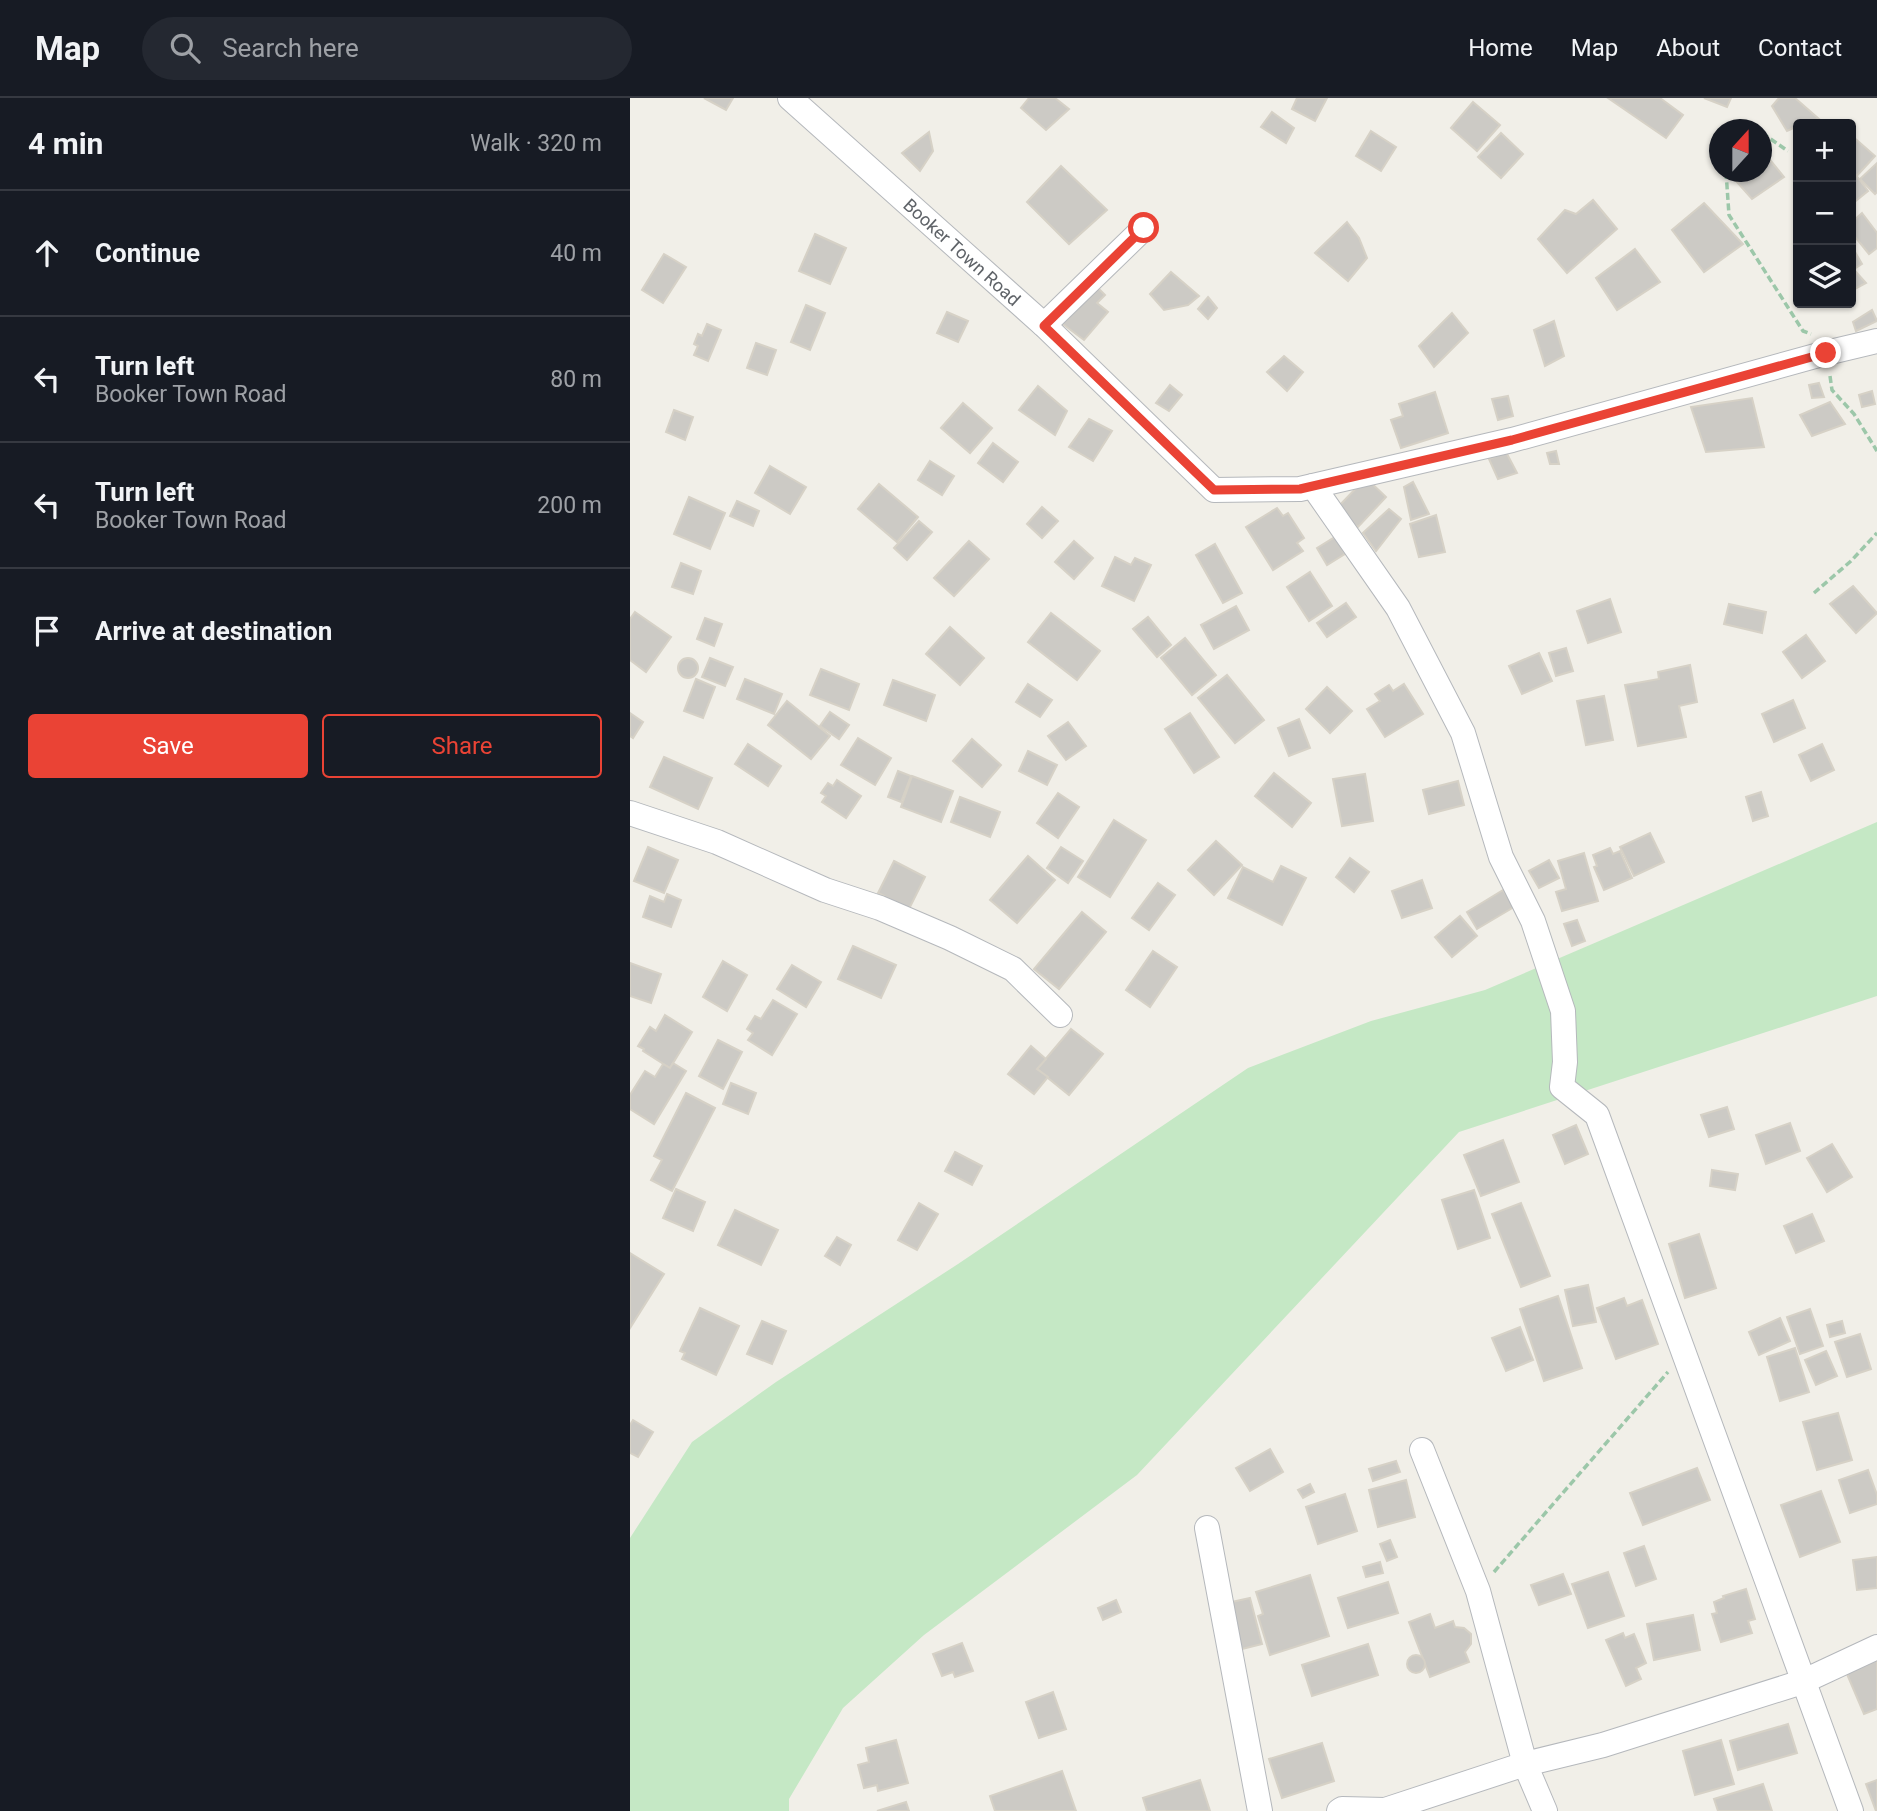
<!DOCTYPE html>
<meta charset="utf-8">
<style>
:root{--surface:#171b24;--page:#242831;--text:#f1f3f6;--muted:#9ea1a6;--line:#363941;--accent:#ea4335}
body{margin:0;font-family:Roboto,sans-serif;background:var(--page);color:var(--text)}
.controls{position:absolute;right:21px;top:21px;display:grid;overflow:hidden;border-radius:7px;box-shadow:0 2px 5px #0004}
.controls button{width:63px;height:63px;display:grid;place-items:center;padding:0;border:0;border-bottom:2px solid var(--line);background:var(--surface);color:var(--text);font:35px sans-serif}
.compass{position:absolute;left:1079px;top:21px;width:63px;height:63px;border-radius:50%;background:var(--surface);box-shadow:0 2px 5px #0004;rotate:21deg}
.stop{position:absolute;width:21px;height:21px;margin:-16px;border:5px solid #ea4335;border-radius:50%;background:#fff}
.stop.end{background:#ea4335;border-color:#fff;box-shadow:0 2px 7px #0008}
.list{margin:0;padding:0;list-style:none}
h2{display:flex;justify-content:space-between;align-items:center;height:91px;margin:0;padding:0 28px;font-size:30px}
h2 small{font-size:23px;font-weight:400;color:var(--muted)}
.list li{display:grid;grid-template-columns:46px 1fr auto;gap:21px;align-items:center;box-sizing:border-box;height:126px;padding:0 28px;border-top:2px solid var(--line)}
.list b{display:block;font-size:26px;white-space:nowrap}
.list p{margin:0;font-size:23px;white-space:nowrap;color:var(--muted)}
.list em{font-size:23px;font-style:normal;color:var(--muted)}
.actions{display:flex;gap:14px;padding:21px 28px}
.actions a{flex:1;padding:16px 0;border:2px solid var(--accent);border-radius:7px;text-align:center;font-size:24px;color:var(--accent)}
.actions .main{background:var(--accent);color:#fff}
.icon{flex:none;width:38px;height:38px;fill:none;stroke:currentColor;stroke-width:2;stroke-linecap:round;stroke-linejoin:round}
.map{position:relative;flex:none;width:1247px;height:1713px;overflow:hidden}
header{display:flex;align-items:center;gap:42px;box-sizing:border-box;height:98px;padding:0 35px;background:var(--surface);border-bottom:2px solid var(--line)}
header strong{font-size:33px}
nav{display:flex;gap:38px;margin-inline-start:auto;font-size:24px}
.search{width:490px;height:63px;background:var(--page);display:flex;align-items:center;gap:18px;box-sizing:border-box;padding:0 24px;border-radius:38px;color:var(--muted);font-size:26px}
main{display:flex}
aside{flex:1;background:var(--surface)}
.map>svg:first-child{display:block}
.green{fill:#c5e8c5}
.building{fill:#cccac5;stroke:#d6d1c6;stroke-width:2}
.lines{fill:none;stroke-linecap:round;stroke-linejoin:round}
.street-casing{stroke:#b5b8bc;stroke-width:26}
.path{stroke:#9cc7a9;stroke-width:3.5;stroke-dasharray:7 3.5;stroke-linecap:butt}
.street{stroke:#fff;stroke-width:24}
.route{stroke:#ea4335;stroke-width:9}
.labels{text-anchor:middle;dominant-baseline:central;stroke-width:5;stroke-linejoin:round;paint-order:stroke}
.street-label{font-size:18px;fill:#5f6368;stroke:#fff}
</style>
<header>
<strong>Map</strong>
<div class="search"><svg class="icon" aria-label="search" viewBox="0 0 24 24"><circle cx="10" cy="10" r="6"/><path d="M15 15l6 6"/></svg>Search here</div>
<nav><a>Home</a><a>Map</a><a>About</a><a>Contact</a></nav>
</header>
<main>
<aside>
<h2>4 min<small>Walk · 320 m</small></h2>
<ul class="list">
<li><svg class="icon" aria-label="ahead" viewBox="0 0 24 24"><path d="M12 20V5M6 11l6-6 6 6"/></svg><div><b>Continue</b></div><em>40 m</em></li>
<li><svg class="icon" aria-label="left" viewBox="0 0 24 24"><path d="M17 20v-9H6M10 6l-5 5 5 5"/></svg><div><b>Turn left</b><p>Booker Town Road</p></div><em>80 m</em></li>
<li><svg class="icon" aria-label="left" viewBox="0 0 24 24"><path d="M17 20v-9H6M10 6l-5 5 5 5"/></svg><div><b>Turn left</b><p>Booker Town Road</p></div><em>200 m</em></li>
<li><svg class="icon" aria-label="arrive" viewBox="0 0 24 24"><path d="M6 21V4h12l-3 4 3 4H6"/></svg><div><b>Arrive at destination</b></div></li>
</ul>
<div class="actions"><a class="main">Save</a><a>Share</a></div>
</aside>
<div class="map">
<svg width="1247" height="1713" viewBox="0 0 1247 1713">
<rect width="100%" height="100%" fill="#f1efe8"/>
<!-- green -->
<path class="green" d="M1247 724V898L829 1034 507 1377 294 1537 213 1610 159 1701V1713H0V1440L62 1344 146 1284 328 1166 618 970 741 923 855 892Z"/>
<!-- building -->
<g class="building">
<path d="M74 0H103L96 12Z"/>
<path d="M399 0H425L439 11 416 32 391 10Z"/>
<path d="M667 0H697L685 23 662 11Z"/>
<path d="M978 0H1030L1053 17 1036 40Z"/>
<path d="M1074 0H1101L1097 9Z"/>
<path d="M1149 0H1165L1189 21 1168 26V28L1157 33 1142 8Z"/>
<path d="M843 4 870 27 847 53 821 30Z"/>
<path d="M642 14 664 30 656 45 631 29Z"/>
<path d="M741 33 766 49 751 73 726 58Z"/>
<path d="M299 34 303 53 290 73 272 55Z"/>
<path d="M871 35 893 56 871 80 848 59Z"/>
<path d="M1221 37 1245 58 1223 82 1221 80Z"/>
<path d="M1132 52 1154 79 1122 101 1098 74H1132Z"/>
<path d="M1247 65V94L1245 96 1230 81Z"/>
<path d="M431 68 477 112 439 146 397 104Z"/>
<path d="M1226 77 1238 93 1222 106 1221 81Z"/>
<path d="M963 102 987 131 937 175 908 141 935 112 946 116Z"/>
<path d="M1074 105 1113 146 1074 174 1042 132Z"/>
<path d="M1232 115 1247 135V150L1239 156 1221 134V125Z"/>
<path d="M717 124 729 140 737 160 718 183 685 155Z"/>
<path d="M185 136 216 150 200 186 169 173Z"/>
<path d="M1221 147 1232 166 1221 173Z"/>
<path d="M1005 151 1030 184 987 212 966 180Z"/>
<path d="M34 156 56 169 33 205 12 192Z"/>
<path d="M541 174 569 198 558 207 534 212 520 196Z"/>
<path d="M1226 174 1236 185 1221 193V177Z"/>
<path d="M464 186 475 197 467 205 478 214 454 242 426 221Z"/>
<path d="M578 199 587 210 578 221 568 211Z"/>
<path d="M176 207 195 215 180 252 161 244Z"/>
<path d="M1242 212 1247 223 1226 233 1223 224Z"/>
<path d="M317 214 338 223 328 244 307 235Z"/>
<path d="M822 215 838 235 804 269 789 248Z"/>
<path d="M924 223 934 258 915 268 904 232Z"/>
<path d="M77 226 91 232 78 263 64 257 68 248 64 246 68 236 72 238Z"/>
<path d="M126 245 146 252 137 277 117 270Z"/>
<path d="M654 258 673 274 657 293 637 274Z"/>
<path d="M1189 285 1194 299 1182 300 1179 287Z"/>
<path d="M540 287 552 297 539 313 526 305Z"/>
<path d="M408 288 437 313 425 337 389 312Z"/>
<path d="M1242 293 1245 306 1232 309 1229 297Z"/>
<path d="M805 294 818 335 771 350 761 322 773 318 769 306Z"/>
<path d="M878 298 883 318 868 322 862 301Z"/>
<path d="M1122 300 1134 349 1076 354 1061 309Z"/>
<path d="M1200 304 1215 326 1182 338 1170 317Z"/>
<path d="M333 305 362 330 340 355 311 330Z"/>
<path d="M44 312 63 319 55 342 36 334Z"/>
<path d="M459 321 482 333 463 363 439 349Z"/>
<path d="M363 345 388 364 373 384 348 365Z"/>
<path d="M926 353 929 366H920L917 355Z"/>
<path d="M876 354 887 375 868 381 859 361Z"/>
<path d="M300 363 324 378 312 397 288 382Z"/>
<path d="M140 368 176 389 160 416 125 395Z"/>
<path d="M736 380 756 399 728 429 705 412Z"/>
<path d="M783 384 799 416 781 422 774 389Z"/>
<path d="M249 386 288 419 267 444 228 411Z"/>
<path d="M59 399 95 415 80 451 44 436Z"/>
<path d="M107 403 129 413 123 428 100 418Z"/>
<path d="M412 409 428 423 412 440 397 426Z"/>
<path d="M647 410 653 418 658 415 674 440 667 445 673 453 643 472 616 429Z"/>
<path d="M759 411 771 421 746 453 733 435Z"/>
<path d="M806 417 815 454 789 459 780 426Z"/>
<path d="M289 423 302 434 277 462 264 450Z"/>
<path d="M705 439 715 456 697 467 687 450Z"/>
<path d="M339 443 359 461 324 498 304 480Z"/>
<path d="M444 443 463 460 444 481 425 464Z"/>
<path d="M585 446 612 495 593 505 566 457Z"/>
<path d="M485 459 501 467 505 460 521 467 504 503 472 488Z"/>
<path d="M51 465 71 473 63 496 42 489Z"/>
<path d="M680 474 702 508 679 523 657 489Z"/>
<path d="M1223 488 1247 515 1226 535 1200 506Z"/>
<path d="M980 501 991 534 958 545 947 513Z"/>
<path d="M716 505 726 519 697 539 687 525Z"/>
<path d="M1099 506 1136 514 1132 535 1094 526Z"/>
<path d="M606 508 619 532 584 551 571 527Z"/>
<path d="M5 514 41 539 16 574 0 562V521Z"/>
<path d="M421 515 470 553 447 582 398 544Z"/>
<path d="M518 519 541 547 527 559 503 531Z"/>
<path d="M75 520 92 526 84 548 67 541Z"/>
<path d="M320 529 354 560 330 587 296 556Z"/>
<path d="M1176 537 1195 563 1172 580 1153 554Z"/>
<path d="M555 540 586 577 562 597 531 560Z"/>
<path d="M936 550 943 573 926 578 919 555Z"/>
<path d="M909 555 922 583 892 596 879 568Z"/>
<circle cx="58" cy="570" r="10"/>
<path d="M80 560 103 569 95 588 72 579Z"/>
<path d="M1060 567 1067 604 1049 608 1056 639 1008 648 995 587 1029 581 1028 574Z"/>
<path d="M191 571 229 586 219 612 180 597Z"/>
<path d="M597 577 634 622 605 645 568 600Z"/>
<path d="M66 581 85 589 73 620 54 613Z"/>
<path d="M115 581 152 596 144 616 107 601Z"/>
<path d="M263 582 305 597 296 623 254 607Z"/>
<path d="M398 586 422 602 410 619 386 604Z"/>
<path d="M774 586 793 616 755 639 737 611 750 603 745 596 759 587 763 593Z"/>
<path d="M697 589 722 613 700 635 676 611Z"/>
<path d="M974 598 983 642 956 647 947 603Z"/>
<path d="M1163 602 1175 630 1144 644 1132 616Z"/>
<path d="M157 603 200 638 181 661 138 627Z"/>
<path d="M200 614 219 627 209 641 190 628Z"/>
<path d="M0 615 13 624 3 640 0 638Z"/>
<path d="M560 615 589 659 564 675 535 631Z"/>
<path d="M669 621 680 650 659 658 648 630Z"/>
<path d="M438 624 456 648 436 662 418 638Z"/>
<path d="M228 640 261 660 245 687 211 667Z"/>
<path d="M342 641 371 667 352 689 323 663Z"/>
<path d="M118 646 151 668 138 688 105 666Z"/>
<path d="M1192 646 1204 672 1181 683 1169 657Z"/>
<path d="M398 653 427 667 417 687 389 673Z"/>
<path d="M34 659 82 680 68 711 20 689Z"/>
<path d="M268 673 281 678 271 704 258 699Z"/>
<path d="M644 675 681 705 662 729 625 698Z"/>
<path d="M735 676 743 723 712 728 703 681Z"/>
<path d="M282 678 323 693 311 724 271 709Z"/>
<path d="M207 682 231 698 216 720 192 704 196 698 191 695 198 685 203 688Z"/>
<path d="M828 683 834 707 799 716 793 692Z"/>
<path d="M1131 694 1138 718 1123 723 1116 699Z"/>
<path d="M428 695 449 709 428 740 407 725Z"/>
<path d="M330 699 370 714 360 739 321 724Z"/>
<path d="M484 722 516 742 480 799 448 779Z"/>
<path d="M1020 735 1034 764 1004 778 990 749Z"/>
<path d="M586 743 612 767 584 797 558 772Z"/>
<path d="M18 749 48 762 34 795 4 783Z"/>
<path d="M431 749 453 763 438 785 417 770Z"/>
<path d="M980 750 983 756 990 753 1002 780 974 792 964 769 967 768 963 757Z"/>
<path d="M954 755 968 803 932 813 926 794 936 791 928 763Z"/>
<path d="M398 758 425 782 387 825 360 802Z"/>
<path d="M720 760 739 774 724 794 706 779Z"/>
<path d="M919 762 929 780 909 790 899 773Z"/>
<path d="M264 763 295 779 279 811 248 795Z"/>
<path d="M651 768 676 780 652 827 598 800 613 769 643 784Z"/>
<path d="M792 782 802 810 772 820 762 793Z"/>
<path d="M528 785 545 797 519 832 502 820Z"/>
<path d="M873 792 884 809 847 831 837 814Z"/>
<path d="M37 796 51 802 41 829 13 819 20 798 34 804Z"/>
<path d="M452 814 476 834 429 891 404 871Z"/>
<path d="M830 818 847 838 822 859 805 839Z"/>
<path d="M947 822 955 843 942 848 934 826Z"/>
<path d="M223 848 266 867 251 900 208 881Z"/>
<path d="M523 853 547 869 520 909 496 892Z"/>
<path d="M93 863 117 877 97 913 73 899Z"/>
<path d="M0 865 31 876 21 905 0 898Z"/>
<path d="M162 867 191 884 176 909 147 891Z"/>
<path d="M143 902 167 916 142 957 118 942 123 935 117 931 125 918 131 921Z"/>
<path d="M35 917 62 934 40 970 13 953 14 951 8 948 20 929 26 933Z"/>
<path d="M441 931 473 956 439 997 407 971Z"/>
<path d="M88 942 112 954 93 991 69 978Z"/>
<path d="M401 948 416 961 407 971 418 979 404 996 378 976Z"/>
<path d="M43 965 56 973 24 1026 0 1011V997L15 973 25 979 33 966 40 970Z"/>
<path d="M101 985 126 995 118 1016 93 1006Z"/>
<path d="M56 995 85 1010 42 1093 21 1082 32 1062 24 1058Z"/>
<path d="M1097 1009 1104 1031 1079 1039 1071 1017Z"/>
<path d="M1160 1025 1170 1053 1136 1066 1126 1037Z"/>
<path d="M946 1027 958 1056 935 1066 923 1037Z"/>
<path d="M873 1042 889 1084 851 1098 834 1057Z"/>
<path d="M1202 1046 1222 1079 1197 1094 1177 1060Z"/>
<path d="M325 1054 352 1068 342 1087 315 1073Z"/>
<path d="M1082 1072 1108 1076 1105 1092 1080 1088Z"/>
<path d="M46 1091 75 1104 63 1133 33 1120Z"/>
<path d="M844 1092 860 1140 828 1151 812 1102Z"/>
<path d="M289 1105 308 1116 287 1152 268 1142Z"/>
<path d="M891 1105 920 1178 891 1189 862 1116Z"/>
<path d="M105 1112 148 1132 131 1167 88 1147Z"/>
<path d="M1182 1116 1194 1143 1166 1155 1154 1128Z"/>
<path d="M1069 1136 1086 1190 1055 1200 1039 1146Z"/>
<path d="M207 1139 221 1147 210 1167 195 1158Z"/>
<path d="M0 1155 34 1176 0 1230Z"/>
<path d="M958 1187 966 1224 943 1228 935 1192Z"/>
<path d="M928 1198 952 1270 914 1283 890 1211Z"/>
<path d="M994 1200 997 1208 1012 1202 1028 1246 986 1261 967 1210Z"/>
<path d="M70 1210 109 1228 86 1277 52 1261 55 1255 50 1253Z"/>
<path d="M1180 1211 1193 1248 1170 1256 1157 1219Z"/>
<path d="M1150 1220 1160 1243 1129 1257 1119 1234Z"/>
<path d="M132 1223 156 1233 142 1266 117 1256Z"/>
<path d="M1212 1223 1215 1235 1200 1239 1197 1227Z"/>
<path d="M890 1229 903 1262 876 1273 862 1240Z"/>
<path d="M1230 1236 1241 1271 1217 1279 1205 1244Z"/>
<path d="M1165 1250 1179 1294 1150 1303 1137 1259Z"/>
<path d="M1196 1253 1207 1278 1186 1287 1175 1262Z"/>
<path d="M1208 1315 1222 1362 1187 1372 1173 1324Z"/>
<path d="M3 1322 23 1334 8 1359 0 1355V1327Z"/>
<path d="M640 1351 653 1374 620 1393 606 1370Z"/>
<path d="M766 1363 770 1374 743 1383 739 1371Z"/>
<path d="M1067 1370 1080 1402 1013 1427 1000 1395Z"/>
<path d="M1238 1372 1247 1397V1406L1220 1415 1209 1382Z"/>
<path d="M776 1382 785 1419 748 1429 739 1392Z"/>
<path d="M680 1386 684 1394 673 1400 668 1392Z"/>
<path d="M1191 1393 1210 1444 1170 1459 1151 1407Z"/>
<path d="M715 1396 727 1433 688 1446 676 1409Z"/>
<path d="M760 1442 767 1459 757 1463 750 1446Z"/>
<path d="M1014 1448 1026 1481 1006 1488 994 1455Z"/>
<path d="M1247 1459V1490L1227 1492 1223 1462Z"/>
<path d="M750 1464 753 1475 736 1479 733 1469Z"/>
<path d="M978 1474 994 1518 958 1530 942 1486Z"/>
<path d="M933 1476 941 1496 909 1507 901 1487Z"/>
<path d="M680 1477 699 1538 640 1557 628 1518 633 1516 626 1494Z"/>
<path d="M758 1484 768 1515 718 1530 708 1500Z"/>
<path d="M1116 1491 1125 1521 1118 1523 1122 1535 1091 1544 1082 1516 1087 1515 1084 1504 1094 1500 1093 1498Z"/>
<path d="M620 1500 632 1546 608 1552 597 1505Z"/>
<path d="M486 1502 491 1514 473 1522 468 1510Z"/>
<path d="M800 1516 805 1530 823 1523 825 1529 834 1530 841 1536V1546L835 1554 839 1564 800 1579 779 1524Z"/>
<path d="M1063 1517 1070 1552 1024 1562 1017 1526Z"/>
<path d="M993 1535 995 1540 1004 1536 1016 1565 1006 1570 1011 1581 996 1588 976 1542Z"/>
<path d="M332 1545 343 1573 325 1579 323 1574 312 1578 303 1556Z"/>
<path d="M738 1546 748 1577 682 1598 672 1567Z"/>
<path d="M1247 1557V1611L1234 1616 1214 1569Z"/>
<circle cx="786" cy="1566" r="9"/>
<path d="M423 1594 436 1631 409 1640 396 1604Z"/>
<path d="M1158 1626 1167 1655 1108 1672 1100 1643Z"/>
<path d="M266 1642 278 1685 248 1693 247 1687 234 1690 228 1667 239 1664 236 1650Z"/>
<path d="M1091 1642 1104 1686 1065 1697 1053 1653Z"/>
<path d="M692 1645 704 1683 652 1700 639 1661Z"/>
<path d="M432 1673 446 1713H365L360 1698Z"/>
<path d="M570 1682 580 1713H517L513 1700Z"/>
<path d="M1247 1682V1712L1246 1713 1236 1686Z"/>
<path d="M1133 1686 1142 1713H1088L1084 1701Z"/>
<path d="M276 1704 279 1713H247Z"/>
</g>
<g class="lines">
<!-- street casing -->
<g class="street-casing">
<g id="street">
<path d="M160 0 414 227 584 392 670 391 683 388 882 342 1196 255 1247 243"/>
<path d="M414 227 514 130"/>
<path d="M683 388 768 510 833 635 871 759 903 823 933 913 935 964 932 989 967 1017 1221 1713"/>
<path d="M0 715 87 744 195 792 250 810 320 840 383 871 430 917"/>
<path d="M792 1352 848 1493 895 1666 915 1713"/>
<path d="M577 1430 630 1713"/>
<path d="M709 1713 712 1711 755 1712 895 1666 973 1647 1172 1584 1247 1549"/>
</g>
</g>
<!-- path -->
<g class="path">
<path d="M1106 32 1116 25 1126 32"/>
<path d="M1132 35 1158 53"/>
<path d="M1096 74 1099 117 1173 233 1181 236"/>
<path d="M1200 278 1202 292 1224 316 1247 353"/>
<path d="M1184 495 1221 463 1247 435"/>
<path d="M864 1474 1038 1274"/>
</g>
<!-- street -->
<use href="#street" class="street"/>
</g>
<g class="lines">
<!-- route -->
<path class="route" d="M514 130 414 228 584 392 670 391 882 342 1196 255"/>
</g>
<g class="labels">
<!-- street labels -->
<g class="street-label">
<text transform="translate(332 154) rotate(42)">Booker Town Road</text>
</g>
</g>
</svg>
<div class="controls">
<button>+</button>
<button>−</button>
<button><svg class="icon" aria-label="layers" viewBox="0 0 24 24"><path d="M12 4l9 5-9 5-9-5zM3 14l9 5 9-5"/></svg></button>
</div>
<svg class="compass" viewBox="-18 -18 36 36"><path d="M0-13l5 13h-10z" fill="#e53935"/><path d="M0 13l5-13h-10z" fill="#9ea1a6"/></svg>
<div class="stop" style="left:514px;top:130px"></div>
<div class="stop end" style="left:1196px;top:255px"></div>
</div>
</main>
